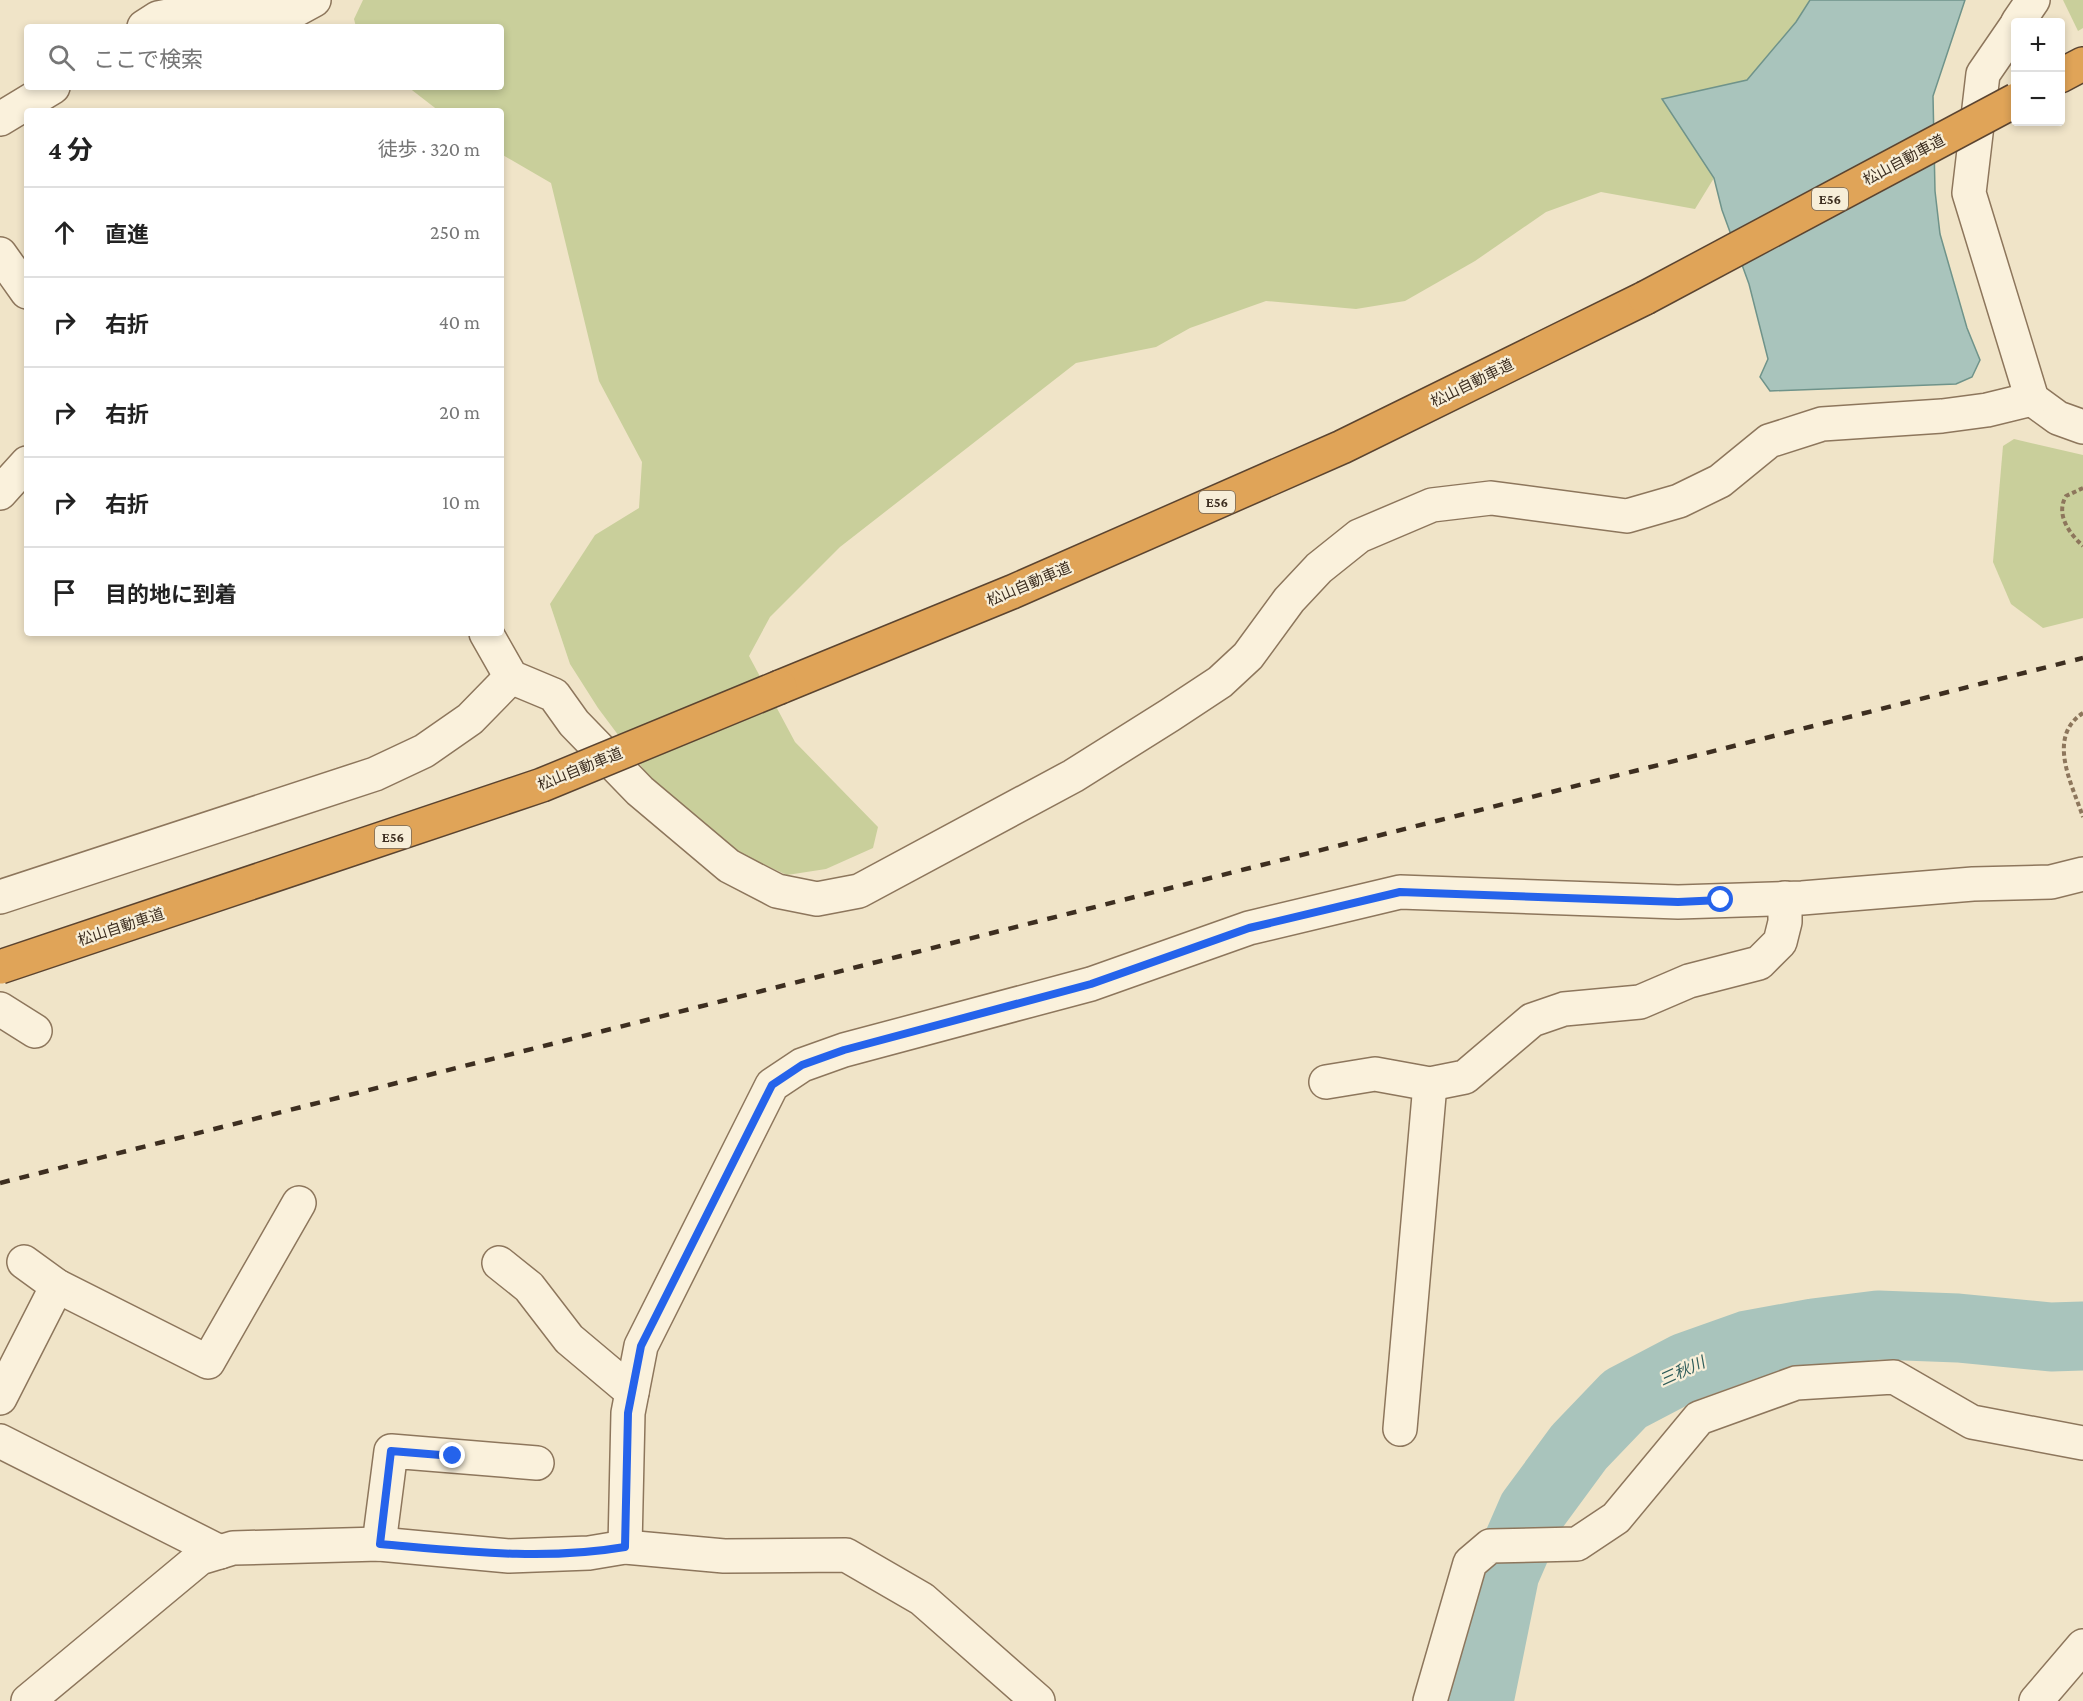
<!DOCTYPE html>
<html lang="ja">
<meta charset="utf-8">
<style>
:root{--surface:#fff;--page:#f2f2f2;--text:#222;--muted:#767676;--line:#e0e0e0}
body{margin:0;font-family:"Crimson Pro","Noto Sans JP",serif;background:var(--page);color:var(--text)}
.controls{position:absolute;right:18px;top:18px;display:grid;overflow:hidden;border-radius:6px;box-shadow:0 3px 9px #0003}
.controls button{width:54px;height:54px;display:grid;place-items:center;padding:0;border:0;border-bottom:2px solid var(--line);background:var(--surface);color:var(--text);font:30px sans-serif}
.stop{position:absolute;width:18px;height:18px;margin:-14px;border:4px solid #2563eb;border-radius:50%;background:#fff}
.stop.end{background:#2563eb;border-color:#fff;box-shadow:0 2px 6px #0008}
.list{margin:0;padding:0;list-style:none}
h2{display:flex;justify-content:space-between;align-items:center;height:78px;margin:0;padding:0 24px;font-size:26px}
h2 small{font-size:20px;font-weight:400;color:var(--muted)}
.list li{display:grid;grid-template-columns:39px 1fr auto;gap:18px;align-items:center;box-sizing:border-box;height:90px;padding:0 24px;border-top:2px solid var(--line)}
.list b{display:block;font-size:22px;white-space:nowrap}
.list em{font-size:20px;font-style:normal;color:var(--muted)}
.icon{flex:none;width:33px;height:33px;fill:none;stroke:currentColor;stroke-width:2;stroke-linecap:round;stroke-linejoin:round}
.map{position:relative;flex:none;width:2083px;height:1701px;overflow:hidden}
.search{position:absolute;background:var(--surface);box-shadow:0 3px 9px #0003;left:24px;top:24px;width:480px;height:66px;display:flex;align-items:center;gap:15px;box-sizing:border-box;padding:0 21px;border-radius:6px;color:var(--muted);font-size:22px}
.panel{position:absolute;background:var(--surface);box-shadow:0 3px 9px #0003;left:24px;top:108px;width:480px;height:528px;border-radius:6px}
.map>svg:first-child{display:block}
.green{fill:#c9cf9b}
.water{fill:#a9c4bc;stroke:#6f938a;stroke-width:1.5}
.lines{fill:none;stroke-linecap:round;stroke-linejoin:round}
.river{stroke:#a9c4bc;stroke-width:69}
.street-casing{stroke:#8d765c;stroke-width:36}
.highway-casing{stroke:#5b4430;stroke-width:36}
.path{stroke:#8d765c;stroke-width:4;stroke-dasharray:4.5 3;stroke-linecap:butt}
.street{stroke:#faf1dc;stroke-width:33}
.highway{stroke:#e0a458;stroke-width:33}
.rail{stroke:#3d2e20;stroke-width:4.5;stroke-dasharray:10 10;stroke-linecap:butt}
.highway-bridge-casing{stroke:#5b4430;stroke-width:36;stroke-linecap:butt}
.highway-bridge{stroke:#e0a458;stroke-width:33}
.route{stroke:#2563eb;stroke-width:8}
.labels{text-anchor:middle;dominant-baseline:central;stroke-width:4.5;stroke-linejoin:round;paint-order:stroke}
.shield{fill:#f7eed8;stroke:#756857;stroke-width:1.5}
.shield-label{font-size:14px;font-weight:bold;fill:#3d2e20}
.street-label{font-size:15px;fill:#3d2e20;stroke:#f7eed8}
.water-label{font-size:16px;font-style:italic;fill:#2f5d5a;stroke:#f7eed8}
</style>
<div class="map">
<svg width="2083" height="1701" viewBox="0 0 2083 1701">
<rect width="100%" height="100%" fill="#f0e4c8"/>
<!-- green -->
<g class="green">
<path d="M363 0H1810L1796 22 1747 80 1662 99 1714 178 1695 209 1601 192 1546 212 1475 261 1405 301 1356 309 1266 301 1190 328 1156 347 1076 363 840 547 770 617 749 656 795 742 878 827 873 848 826 869 787 875 740 854 660 791 598 708 570 664 550 604 595 535 639 508 642 462 599 381 551 183 501 154V111H439L408 87H501V27H356L354 19Z"/>
<path d="M2063 0H2083V28L2078 31Z"/>
<path d="M2014 439 2083 455V618L2043 628 2011 604 1993 562 2003 446Z"/>
</g>
<!-- water -->
<path class="water" d="M1810 0H1965L1933 96 1935 191 1940 234 1967 328 1980 360 1972 377 1956 384 1770 391 1760 377 1768 359 1749 284 1722 210 1714 178 1662 99 1747 80 1796 22Z"/>
<g class="lines">
<!-- river -->
<path class="river" d="M1479 1701 1505 1573 1532 1511 1579 1447 1625 1399 1686 1367 1748 1345 1814 1333 1878 1325 1958 1328 2051 1337 2083 1336"/>
<!-- street casing -->
<g class="street-casing">
<g id="street">
<path d="M2018 22 2033 0"/>
<path d="M2016 26 1983 74 1969 193 2032 399 2058 418 2083 427"/>
<path d="M144 27 158 18 202 9 247 15 292 12 314 0"/>
<path d="M0 119 53 87"/>
<path d="M0 254 27 292"/>
<path d="M0 493 27 463"/>
<path d="M486 633 511 677 554 695 574 723 640 791 729 866 777 891 817 899 859 891 1073 776 1170 715 1220 682 1248 656 1289 600 1319 568 1359 536 1432 505 1491 498 1627 516 1679 501 1720 481 1769 441 1822 424 1942 416 1987 410 2032 399"/>
<path d="M0 897 375 774 424 751 470 719 511 677"/>
<path d="M0 1009 35 1031"/>
<path d="M1326 1082 1375 1074 1430 1084 1465 1077 1532 1020 1564 1009 1640 1002 1689 981 1759 963 1780 942 1785 922V898"/>
<path d="M24 1262 57 1286 208 1362 299 1203"/>
<path d="M499 1263 529 1287 569 1339 632 1392"/>
<path d="M0 1398 57 1286"/>
<path d="M1400 1429 1430 1084"/>
<path d="M0 1441 220 1552"/>
<path d="M379 1544 391 1451 537 1463"/>
<path d="M625 1547 628 1413 641 1346 772 1085 802 1065 844 1050 1091 984 1249 928 1400 892 1678 902 1802 898 1973 884 2051 882 2083 874"/>
<path d="M28 1701 200 1558 233 1548 379 1544 509 1556 589 1553 625 1547 724 1556 846 1555 922 1599 1038 1701"/>
<path d="M1430 1701 1470 1563 1490 1546 1577 1544 1616 1518 1699 1418 1796 1383 1894 1377 1972 1422 2083 1443"/>
<path d="M2036 1701 2083 1646"/>
</g>
</g>
<!-- highway casing -->
<g class="highway-casing">
<g id="highway">
<path d="M2060 76 2083 64"/>
<path d="M780 687 1012 592 1342 447 1645 298"/>
</g>
</g>
<!-- path -->
<g class="path">
<path d="M2083 488 2066 496C2055 515 2070 534 2083 546"/>
<path d="M2083 713C2046 737 2072 784 2083 817"/>
</g>
<!-- street -->
<use href="#street" class="street"/>
<!-- highway -->
<use href="#highway" class="highway"/>
<!-- rail -->
<path class="rail" d="M0 1183 2083 658"/>
<!-- highway-bridge casing -->
<g class="highway-bridge-casing">
<g id="highway-bridge">
<path d="M1645 298 2016 100"/>
<path d="M0 967 542 785 780 687"/>
</g>
</g>
<!-- highway-bridge -->
<use href="#highway-bridge" class="highway-bridge"/>
</g>
<g class="lines">
<!-- route -->
<path class="route" d="M453 1456 391 1451 380 1544C462 1551 543 1561 625 1547L628 1413 641 1346 772 1085 802 1065 844 1050 1091 984 1249 928 1400 892 1678 902 1721 900"/>
</g>
<g class="labels">
<!-- shield labels -->
<g class="shield">
<rect x="1812" y="188" width="36" height="22" rx="4.5"/>
<rect x="1199" y="491" width="36" height="22" rx="4.5"/>
<rect x="375" y="826" width="36" height="22" rx="4.5"/>
</g>
<g class="shield-label">
<text x="1830" y="199">E56</text>
<text x="1217" y="502">E56</text>
<text x="393" y="837">E56</text>
</g>
<!-- street labels -->
<g class="street-label">
<text transform="translate(1904 160) rotate(-28)">松山自動車道</text>
<text transform="translate(1472 383) rotate(-26)">松山自動車道</text>
<text transform="translate(1029 584) rotate(-23)">松山自動車道</text>
<text transform="translate(580 769) rotate(-22)">松山自動車道</text>
<text transform="translate(121 927) rotate(-18)">松山自動車道</text>
</g>
<!-- water labels -->
<g class="water-label">
<text transform="translate(1682 1371) rotate(-24)">三秋川</text>
</g>
</g>
</svg>
<div class="controls">
<button>+</button>
<button>−</button>
</div>
<div class="stop" style="left:1721px;top:900px"></div>
<div class="stop end" style="left:453px;top:1456px"></div>
<div class="search"><svg class="icon" aria-label="search" viewBox="0 0 24 24"><circle cx="10" cy="10" r="6"/><path d="M15 15l6 6"/></svg>ここで検索</div>
<section class="panel">
<h2>4 分<small>徒歩 · 320 m</small></h2>
<ul class="list">
<li><svg class="icon" aria-label="ahead" viewBox="0 0 24 24"><path d="M12 20V5M6 11l6-6 6 6"/></svg><div><b>直進</b></div><em>250 m</em></li>
<li><svg class="icon" aria-label="right" viewBox="0 0 24 24"><path d="M7 20v-9h11M14 6l5 5-5 5"/></svg><div><b>右折</b></div><em>40 m</em></li>
<li><svg class="icon" aria-label="right" viewBox="0 0 24 24"><path d="M7 20v-9h11M14 6l5 5-5 5"/></svg><div><b>右折</b></div><em>20 m</em></li>
<li><svg class="icon" aria-label="right" viewBox="0 0 24 24"><path d="M7 20v-9h11M14 6l5 5-5 5"/></svg><div><b>右折</b></div><em>10 m</em></li>
<li><svg class="icon" aria-label="arrive" viewBox="0 0 24 24"><path d="M6 21V4h12l-3 4 3 4H6"/></svg><div><b>目的地に到着</b></div></li>
</ul>
</section>
</div>
